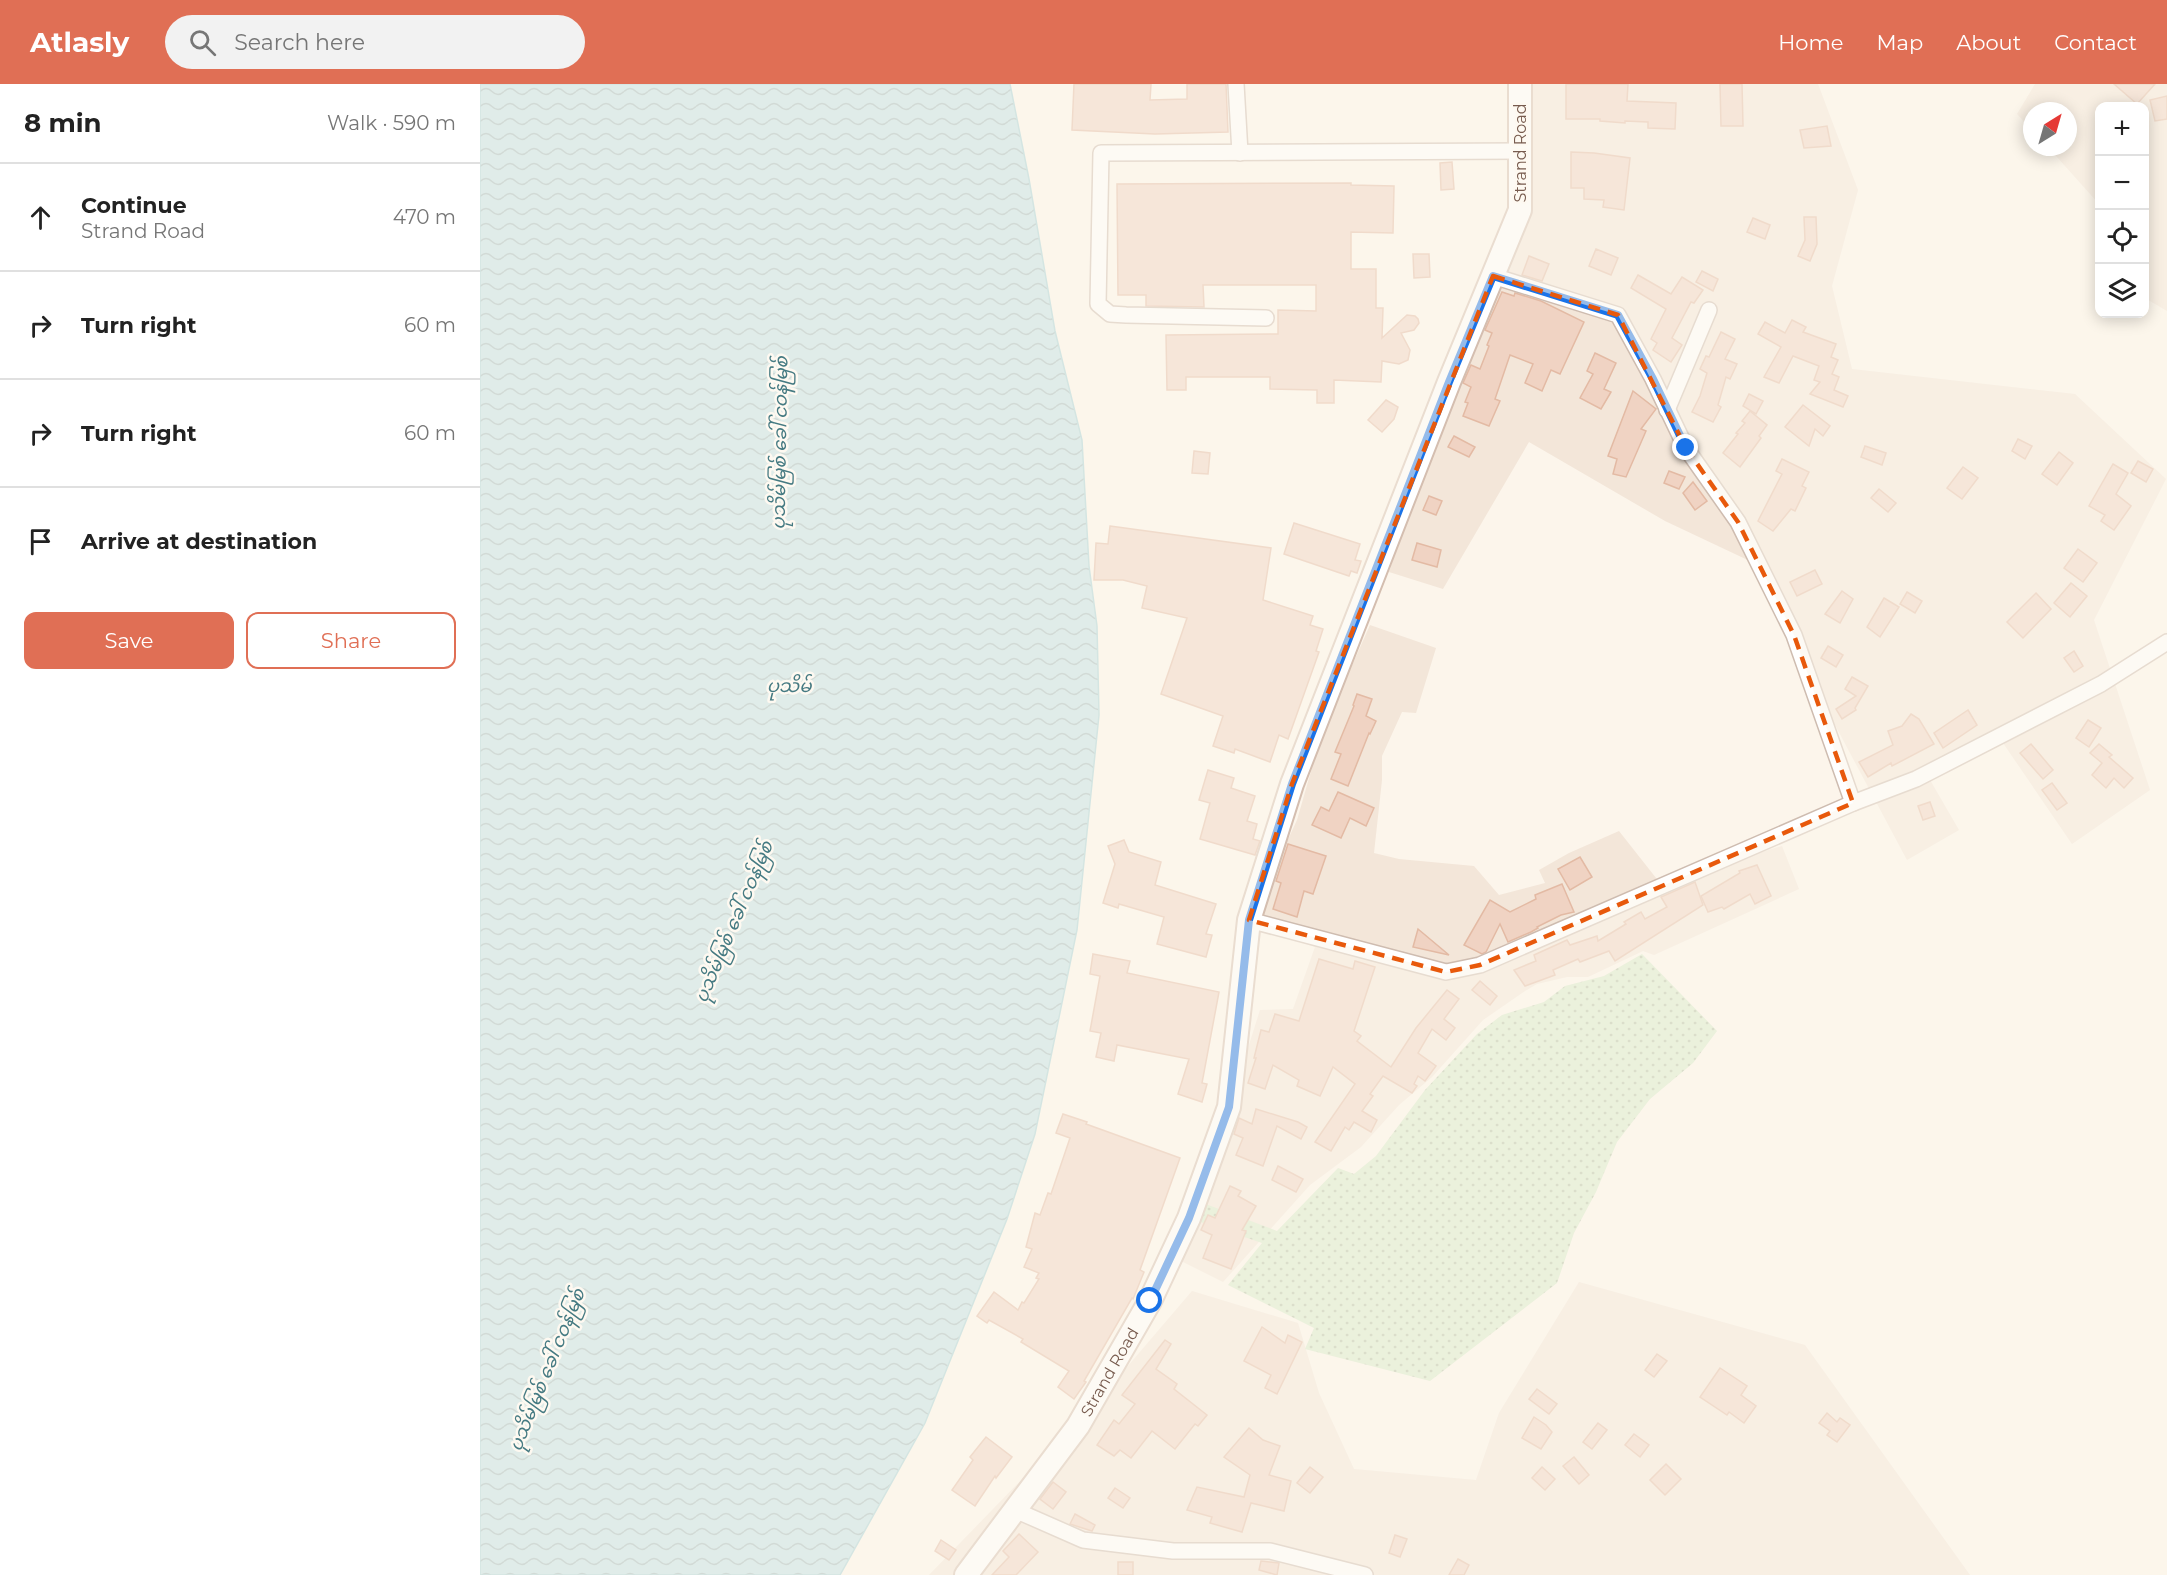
<!DOCTYPE html>
<meta charset="utf-8">
<style>
:root{--surface:#fff;--page:#f2f2f2;--text:#222;--muted:#767676;--line:#e0e0e0;--accent:#e06f55}
body{margin:0;font-family:Montserrat,"Noto Sans Myanmar",sans-serif;background:var(--page);color:var(--text)}
.controls{position:absolute;right:18px;top:18px;display:grid;overflow:hidden;border-radius:12px;box-shadow:0 3px 15px #0003}
.controls button{width:54px;height:54px;display:grid;place-items:center;padding:0;border:0;border-bottom:2px solid var(--line);background:var(--surface);color:var(--text);font:30px sans-serif}
.compass{position:absolute;left:1543px;top:18px;width:54px;height:54px;border-radius:50%;background:var(--surface);box-shadow:0 3px 15px #0003;rotate:37deg}
.stop{position:absolute;width:18px;height:18px;margin:-14px;border:4px solid #1a73e8;border-radius:50%;background:#fff}
.stop.end{background:#1a73e8;border-color:#fff;box-shadow:0 2px 6px #0008}
.list{margin:0;padding:0;list-style:none}
h2{display:flex;justify-content:space-between;align-items:center;height:78px;margin:0;padding:0 24px;font-size:26px}
h2 small{font-size:20px;font-weight:400;color:var(--muted)}
.list li{display:grid;grid-template-columns:39px 1fr auto;gap:18px;align-items:center;box-sizing:border-box;height:108px;padding:0 24px;border-top:2px solid var(--line)}
.list b{display:block;font-size:22px;white-space:nowrap}
.list p{margin:0;font-size:20px;white-space:nowrap;color:var(--muted)}
.list em{font-size:20px;font-style:normal;color:var(--muted)}
.actions{display:flex;gap:12px;padding:18px 24px}
.actions a{flex:1;padding:14px 0;border:2px solid var(--accent);border-radius:12px;text-align:center;font-size:21px;color:var(--accent)}
.actions .main{background:var(--accent);color:#fff}
.icon{flex:none;width:33px;height:33px;fill:none;stroke:currentColor;stroke-width:2;stroke-linecap:round;stroke-linejoin:round}
.map{position:relative;flex:none;width:1687px;height:1491px;overflow:hidden}
header{display:flex;align-items:center;gap:36px;box-sizing:border-box;height:84px;padding:0 30px;background:var(--accent);color:#fff}
header strong{font-size:28px}
nav{display:flex;gap:33px;margin-inline-start:auto;font-size:21px}
.search{width:420px;height:54px;background:var(--page);display:flex;align-items:center;gap:15px;box-sizing:border-box;padding:0 21px;border-radius:33px;color:var(--muted);font-size:22px}
main{display:flex}
aside{flex:1;background:var(--surface)}
.map>svg:first-child{display:block}
.residential{fill:#f3e6d9}
.grass{fill:url(#grass-dots)}
.water{fill:url(#water-waves);stroke:#a5d1d7;stroke-width:1.5}
.building{fill:#f0d3c3;stroke:#e3baa4;stroke-width:1.5}
.lines{fill:none;stroke-linecap:round;stroke-linejoin:round}
.street-casing{stroke:#cebcb0;stroke-width:18}
.secondary-casing{stroke:#d4beb0;stroke-width:26}
.street{stroke:#fff;stroke-width:15}
.secondary{stroke:#fff;stroke-width:22}
.route{stroke:#1a73e8;stroke-width:8}
.marked{fill:none;stroke:#e8590c;stroke-width:4.5;stroke-dasharray:12 8;stroke-linejoin:round}
.labels{text-anchor:middle;dominant-baseline:central;stroke-width:5;stroke-linejoin:round;paint-order:stroke}
.street-label{font-size:16px;fill:#775b4e;stroke:#fef9f1}
.water-label{font-size:18px;font-style:italic;fill:#457a82;stroke:#fef9f1}
</style>
<header>
<strong>Atlasly</strong>
<div class="search"><svg class="icon" aria-label="search" viewBox="0 0 24 24"><circle cx="10" cy="10" r="6"/><path d="M15 15l6 6"/></svg>Search here</div>
<nav><a>Home</a><a>Map</a><a>About</a><a>Contact</a></nav>
</header>
<main>
<aside>
<h2>8 min<small>Walk · 590 m</small></h2>
<ul class="list">
<li><svg class="icon" aria-label="ahead" viewBox="0 0 24 24"><path d="M12 20V5M6 11l6-6 6 6"/></svg><div><b>Continue</b><p>Strand Road</p></div><em>470 m</em></li>
<li><svg class="icon" aria-label="right" viewBox="0 0 24 24"><path d="M7 20v-9h11M14 6l5 5-5 5"/></svg><div><b>Turn right</b></div><em>60 m</em></li>
<li><svg class="icon" aria-label="right" viewBox="0 0 24 24"><path d="M7 20v-9h11M14 6l5 5-5 5"/></svg><div><b>Turn right</b></div><em>60 m</em></li>
<li><svg class="icon" aria-label="arrive" viewBox="0 0 24 24"><path d="M6 21V4h12l-3 4 3 4H6"/></svg><div><b>Arrive at destination</b></div></li>
</ul>
<div class="actions"><a class="main">Save</a><a>Share</a></div>
</aside>
<div class="map">
<svg width="1687" height="1491" viewBox="0 0 1687 1491">
<defs>
<pattern id="grass-dots" width="8" height="8" patternUnits="userSpaceOnUse" patternTransform="scale(1.5)"><rect width="8" height="8" fill="#d7eac9"/><path d="M2 2h.1M6 6h.1" fill="none" stroke="#b3c1a5" stroke-width="1.8" stroke-linecap="round"/></pattern>
<pattern id="water-waves" width="16" height="10" patternUnits="userSpaceOnUse" patternTransform="scale(1.5)"><rect width="16" height="10" fill="#bfe1e6"/><path d="M0 5q4-4 8 0t8 0" fill="none" stroke="#a0b9bd"/></pattern>
</defs>
<rect width="100%" height="100%" fill="#fcf5eb"/>
<!-- residential -->
<g class="residential">
<path d="M1051 0H1338L1378 106 1352 202 1372 285 1595 310 1686 395 1614 536 1670 706 1592 760 1521 656 1450 696 1479 746 1427 776 1345 622 1291 487 1185 437 1049 358 963 505 909 488 983 261 1052 112Z"/>
<path d="M1555 0H1687V227L1665 214 1664 22H1620L1619 120 1568 63H1588V27H1552V46L1537 30Z"/>
<path d="M890 541 956 564 936 629 922 628 902 672V696L894 769 919 775 994 782 1019 811 1065 799 1059 786 1089 769 1139 747 1180 799 1302 762 1319 805 1174 871 1163 867 1108 893H1087L1057 900 1045 907 1003 936 952 993 919 1021 881 1063 830 1101 743 1198 701 1177 780 926 813 925 835 863 775 842 791 792 817 736 842 649Z"/>
<path d="M1099 1198 1325 1261 1490 1491H449L618 1317 712 1207 818 1239 839 1309 874 1385 996 1396 1019 1329Z"/>
</g>
<!-- grass -->
<path class="grass" d="M1162 870 1237 947 1213 979 1170 1015 1137 1058 1116 1108 1094 1149 1077 1199 950 1297 825 1265 834 1244 748 1201 782 1159 709 1134 715 1116 797 1147 858 1084 874 1090 896 1072 945 1006 997 950 1022 931 1064 918 1085 902 1124 892Z"/>
<!-- water -->
<path class="water" d="M0 0H530L549 95 575 247 602 356 609 482 617 542 619 631 597 846 555 1050 527 1135 445 1339 360 1491H0Z"/>
<!-- building -->
<g class="building">
<path d="M594 0H671L670 16 707 15V0H746L748 48 675 50 592 46Z"/>
<path d="M1086 0H1148L1147 17 1196 19 1195 45 1168 44V38L1145 37V39L1120 37V35H1086Z"/>
<path d="M1240 0H1262L1263 42H1241Z"/>
<path d="M1634 0H1675L1657 20Z"/>
<path d="M1687 12V35L1675 37 1670 16Z"/>
<path d="M1347 42 1351 62 1324 64 1320 46Z"/>
<path d="M1091 68 1114 69 1150 74 1144 126 1123 123 1124 116 1104 115V104H1091Z"/>
<path d="M972 78 974 105 961 106 960 79Z"/>
<path d="M871 99V101L914 102 913 149 871 148V185H896V224H903L902 254 927 231 935 232 938 235 939 239 934 246 921 249 930 266 928 276 919 280 902 277 901 298 854 296V319H837V306L790 305V293H706V306H687L686 251 798 250V226L836 227V201H723L724 223 666 222V211H638L637 100Z"/>
<path d="M1324 133H1336L1337 160 1330 177 1318 172 1325 156Z"/>
<path d="M1273 134 1290 141 1285 155 1267 148Z"/>
<path d="M1116 165 1138 174 1131 191 1109 182Z"/>
<path d="M933 170H949L950 193 934 194Z"/>
<path d="M1049 172 1069 180 1062 197 1042 191Z"/>
<path d="M1222 187 1238 195 1233 207 1216 198Z"/>
<path d="M1158 191 1191 210 1202 193 1223 206 1214 219 1211 218 1192 254 1202 261 1191 278 1173 266 1177 259 1171 255 1186 225 1151 204Z"/>
<path d="M1022 208 1034 212 1035 209 1061 217 1104 238 1080 290 1071 286 1062 307 1045 299 1053 280 1030 271 1015 315 1020 317 1009 342 983 332 988 319 985 318 991 303 983 299 991 281 1000 285 1009 262 1007 261 1012 249 1005 246Z"/>
<path d="M1312 236 1326 243 1323 248 1356 260 1351 273 1358 276 1352 290 1359 293 1354 306 1368 312 1363 323 1330 310 1340 298 1334 296 1339 282 1313 272 1299 299 1284 293 1301 263 1278 250 1285 238 1305 249Z"/>
<path d="M1241 248 1255 255 1245 275 1257 280 1250 295 1246 293 1238 321 1241 323 1233 338 1212 328 1220 312 1227 289 1220 285 1226 272 1229 273Z"/>
<path d="M1115 269 1136 279 1124 305 1131 308 1121 325 1100 314 1113 290 1107 287Z"/>
<path d="M1153 307 1176 325 1161 345 1166 347 1146 393 1133 390 1137 375 1128 372Z"/>
<path d="M1269 310 1283 317 1276 330 1263 322Z"/>
<path d="M906 316 918 323 914 335 902 348 888 336Z"/>
<path d="M1323 321 1350 342 1343 352 1335 345 1329 362 1305 343Z"/>
<path d="M1270 327 1287 341 1279 352 1281 354 1260 383 1243 369 1258 350 1256 349 1265 339 1262 337Z"/>
<path d="M974 352 995 363 989 373 968 363Z"/>
<path d="M1538 355 1552 362 1545 375 1532 367Z"/>
<path d="M1385 362 1406 369 1402 381 1381 373Z"/>
<path d="M714 367 730 369 728 390 712 389Z"/>
<path d="M1579 368 1593 379 1577 401 1562 390Z"/>
<path d="M1302 375 1329 388 1322 402 1326 404 1315 427 1311 425 1293 447 1278 437 1302 390 1296 387Z"/>
<path d="M1658 377 1673 385 1666 398 1651 389Z"/>
<path d="M1633 380 1648 389 1636 410 1651 422 1634 446 1621 437 1625 431 1609 422Z"/>
<path d="M1483 383 1498 394 1482 415 1467 404Z"/>
<path d="M1189 387 1205 393 1199 405 1184 399Z"/>
<path d="M1213 398 1227 417 1215 426 1203 409Z"/>
<path d="M1399 405 1416 419 1408 428 1391 414Z"/>
<path d="M949 412 962 417 956 431 943 426Z"/>
<path d="M814 439 880 460 875 476 881 477 877 489 871 487 869 492 804 470Z"/>
<path d="M630 442 791 464 783 516 833 532 830 541 843 545 836 567 839 568 808 655 799 651 790 678 755 665 754 669 733 662 743 632 681 610 707 534 662 524 667 502 643 496H614L616 459 628 460Z"/>
<path d="M937 459 961 466 957 483 932 476Z"/>
<path d="M1598 465 1617 479 1603 498 1584 484Z"/>
<path d="M1335 486 1342 500 1317 512 1310 498Z"/>
<path d="M1591 499 1607 512 1590 533 1574 519Z"/>
<path d="M1362 507 1373 515 1360 539 1345 530Z"/>
<path d="M1427 508 1442 517 1435 529 1420 520Z"/>
<path d="M1556 509 1571 525 1543 554 1527 538Z"/>
<path d="M1404 514 1419 523 1400 553 1387 543Z"/>
<path d="M1348 562 1363 571 1356 583 1341 574Z"/>
<path d="M1594 567 1603 582 1594 588 1584 574Z"/>
<path d="M1372 593 1388 602 1375 624 1376 626 1362 635 1356 625 1376 612 1365 605Z"/>
<path d="M877 610 892 615 886 632 896 637 890 650 889 649 868 702 851 695 861 670 855 668 874 622 873 621Z"/>
<path d="M1488 626 1497 641 1463 664 1454 649Z"/>
<path d="M1431 630 1439 635 1454 660 1412 682 1411 679 1388 693 1379 678 1413 661 1408 647 1422 642Z"/>
<path d="M1608 636 1621 644 1609 663 1596 654Z"/>
<path d="M1551 660 1573 686 1563 695 1540 669Z"/>
<path d="M1619 660 1632 671 1629 673 1653 694 1644 704 1634 694 1626 704 1612 691 1622 679 1610 669Z"/>
<path d="M728 686 754 694 751 704 775 712 767 737 777 740 773 755 780 757 775 771 720 755 730 719 719 716Z"/>
<path d="M1572 699 1587 719 1577 726 1562 706Z"/>
<path d="M858 708 894 724 886 742 870 734 861 754 832 741 841 723 849 727Z"/>
<path d="M1450 718 1455 732 1443 736 1438 722Z"/>
<path d="M644 756 649 768 681 778 675 801 736 820 726 850 732 851 726 873 677 860 684 833 639 820 638 824 623 819 635 780 628 762Z"/>
<path d="M808 760 846 772 833 810 824 807 817 833 793 825 801 799 796 797Z"/>
<path d="M1100 773 1112 793 1090 806 1078 785Z"/>
<path d="M1277 781 1291 812 1275 820 1270 810 1244 825 1242 823 1228 828 1221 812 1260 789 1259 787Z"/>
<path d="M1215 798 1223 821 1135 877 1129 867 1100 878 1098 875 1073 886 1075 891 1045 902 1034 886 1056 877 1054 871 1087 856 1090 861 1117 852 1118 857 1146 840 1144 838 1161 828 1165 835 1187 823 1181 813Z"/>
<path d="M1082 800 1094 828 1081 831 1057 843 1058 844 1051 848 1028 858 1020 840 1006 868 1002 870 984 861 1010 816 1030 828 1056 815 1055 811Z"/>
<path d="M938 845 969 871 933 863Z"/>
<path d="M613 870 650 877 647 889 739 908 722 999 727 1000 722 1018 698 1010 709 975 637 961 634 977 616 973 621 949 610 947 620 892 610 890Z"/>
<path d="M839 875 873 885 875 877 895 883 874 947 881 952 877 957 911 983 936 944 967 906 979 915 964 935 975 944 966 956 952 945 938 969 956 982 945 997 938 992 934 1000 937 1002 932 1009 903 992 890 1010 893 1012 882 1027 897 1036 891 1048 874 1038 869 1046 865 1043 851 1067 835 1058 875 1000 853 983 840 1012 817 1002 819 996 793 981 785 1005 768 999 776 974H774L781 946 789 948 795 930 819 937Z"/>
<path d="M1000 897 1017 912 1010 921 992 906Z"/>
<path d="M776 1025 818 1038 827 1043 821 1055 797 1042 783 1082 756 1071 763 1054 754 1050 759 1034 772 1040Z"/>
<path d="M583 1030 607 1038 606 1040 700 1074 660 1186 664 1188 653 1215 652 1214 604 1297 606 1298 594 1315 578 1303 589 1287 541 1258 543 1255 509 1236 507 1239 497 1232 514 1208 538 1226 542 1218 544 1219 559 1195 556 1194 559 1189 544 1183 552 1165 546 1163 555 1129 560 1131 568 1109 571 1110 590 1054 576 1049Z"/>
<path d="M798 1082 823 1095 816 1108 792 1096Z"/>
<path d="M750 1102 761 1107 758 1112 776 1122 762 1146 766 1147 751 1185 723 1174 732 1151 721 1146 728 1131 735 1134Z"/>
<path d="M782 1243 805 1259 808 1251 822 1258 797 1310 785 1304 791 1291 764 1277Z"/>
<path d="M685 1256 691 1260 676 1285 697 1300 694 1305 727 1331 718 1342 715 1340 695 1365 672 1347 651 1374 640 1366 634 1372 617 1361 634 1336 639 1340 655 1320 642 1311Z"/>
<path d="M1177 1270 1187 1277 1174 1293 1165 1286Z"/>
<path d="M1240 1284 1267 1302 1261 1311 1276 1322 1264 1339 1249 1328 1247 1331 1220 1313Z"/>
<path d="M1057 1305 1077 1320 1069 1330 1049 1315Z"/>
<path d="M1347 1329 1357 1338 1360 1334 1370 1341 1357 1358 1347 1351 1350 1347 1339 1339Z"/>
<path d="M1054 1333 1066 1341 1072 1348 1061 1365 1042 1354Z"/>
<path d="M1118 1339 1127 1346 1112 1365 1103 1358Z"/>
<path d="M769 1344 783 1356 800 1362 789 1391 811 1397 804 1427 771 1419 762 1448 730 1439 732 1433 707 1426 717 1403 764 1413 770 1391 744 1373Z"/>
<path d="M1154 1350 1169 1361 1160 1373 1145 1361Z"/>
<path d="M506 1353 532 1373 516 1394 515 1392 495 1422 472 1406 493 1376 490 1373Z"/>
<path d="M1094 1373 1109 1391 1099 1400 1083 1382Z"/>
<path d="M1186 1380 1201 1395 1185 1411 1170 1396Z"/>
<path d="M830 1383 843 1393 830 1409 817 1399Z"/>
<path d="M1062 1383 1075 1395 1065 1406 1052 1394Z"/>
<path d="M573 1398 586 1408 573 1425 560 1415Z"/>
<path d="M635 1404 650 1414 643 1424 628 1414Z"/>
<path d="M595 1430 615 1441 612 1447 590 1440Z"/>
<path d="M539 1450 558 1468 536 1491H512L529 1473 523 1467Z"/>
<path d="M915 1451 927 1455 920 1473 909 1469Z"/>
<path d="M461 1456 476 1466 469 1476 455 1467Z"/>
<path d="M978 1475 989 1481 984 1491H969Z"/>
<path d="M781 1477 799 1479 797 1491 779 1486Z"/>
<rect x="638" y="1478" width="15" height="13"/>
</g>
<g class="lines">
<!-- street casing -->
<g class="street-casing">
<g id="street">
<path d="M756 0 760 69"/>
<path d="M1013 192 1138 231 1173 295 1206 364 1258 438 1314 551 1373 719"/>
<path d="M786 234 646 231 630 230 618 220 621 69 1041 67"/>
<path d="M1187 326 1229 226"/>
<path d="M769 836 966 888 1000 881 1373 719 1436 695 1621 600 1687 558"/>
<path d="M535 1426 603 1456 693 1467H790L885 1491"/>
</g>
</g>
<!-- secondary casing -->
<g class="secondary-casing">
<g id="secondary">
<path id="s1" d="M486 1491 598 1342 670 1217 709 1134 749 1023 769 836 812 700 969 298 1040 126V0"/>
</g>
</g>
<!-- street -->
<use href="#street" class="street"/>
<!-- secondary -->
<use href="#secondary" class="secondary"/>
</g>
<g class="lines">
<!-- route -->
<path class="route" d="M670 1217 709 1134 749 1023 769 836 812 700 969 298 1013 192 1138 231 1173 295 1206 364"/>
</g>
<!-- marked area -->
<path d="M0 0H1687V1491H0ZM1013 192 1138 231 1206 364 1258 438 1314 551 1373 719 1000 881 966 888 769 836 812 700Z" fill="#fcf5eb" fill-opacity=".55" fill-rule="evenodd"/>
<path class="marked" d="M1013 192 1138 231 1206 364 1258 438 1314 551 1373 719 1000 881 966 888 769 836 812 700Z"/>
<g class="labels">
<!-- street labels -->
<g class="street-label">
<text transform="translate(1040 69) rotate(-90)">Strand Road</text>
<text stroke="none"><textPath href="#s1" startOffset="249">Strand Road</textPath></text>
</g>
<!-- water labels -->
<g class="water-label">
<text transform="translate(300 359) rotate(-89)">ပုသိမ်မြစ် ခေါ် ငဝန်မြစ်</text>
<text x="309" y="602">ပုသိမ်</text>
<text transform="translate(254 838) rotate(-67)">ပုသိမ်မြစ် ခေါ် ငဝန်မြစ်</text>
<text transform="translate(67 1286) rotate(-68)">ပုသိမ်မြစ် ခေါ် ငဝန်မြစ်</text>
</g>
</g>
</svg>
<div class="controls">
<button>+</button>
<button>−</button>
<button><svg class="icon" aria-label="locate" viewBox="0 0 24 24"><circle cx="12" cy="12" r="6"/><path d="M12 2v4M12 18v4M2 12h4M18 12h4"/></svg></button>
<button><svg class="icon" aria-label="layers" viewBox="0 0 24 24"><path d="M12 4l9 5-9 5-9-5zM3 14l9 5 9-5"/></svg></button>
</div>
<svg class="compass" viewBox="-18 -18 36 36"><path d="M0-13l5 13h-10z" fill="#e53935"/><path d="M0 13l5-13h-10z" fill="#767676"/></svg>
<div class="stop" style="left:670px;top:1217px"></div>
<div class="stop end" style="left:1206px;top:364px"></div>
</div>
</main>
